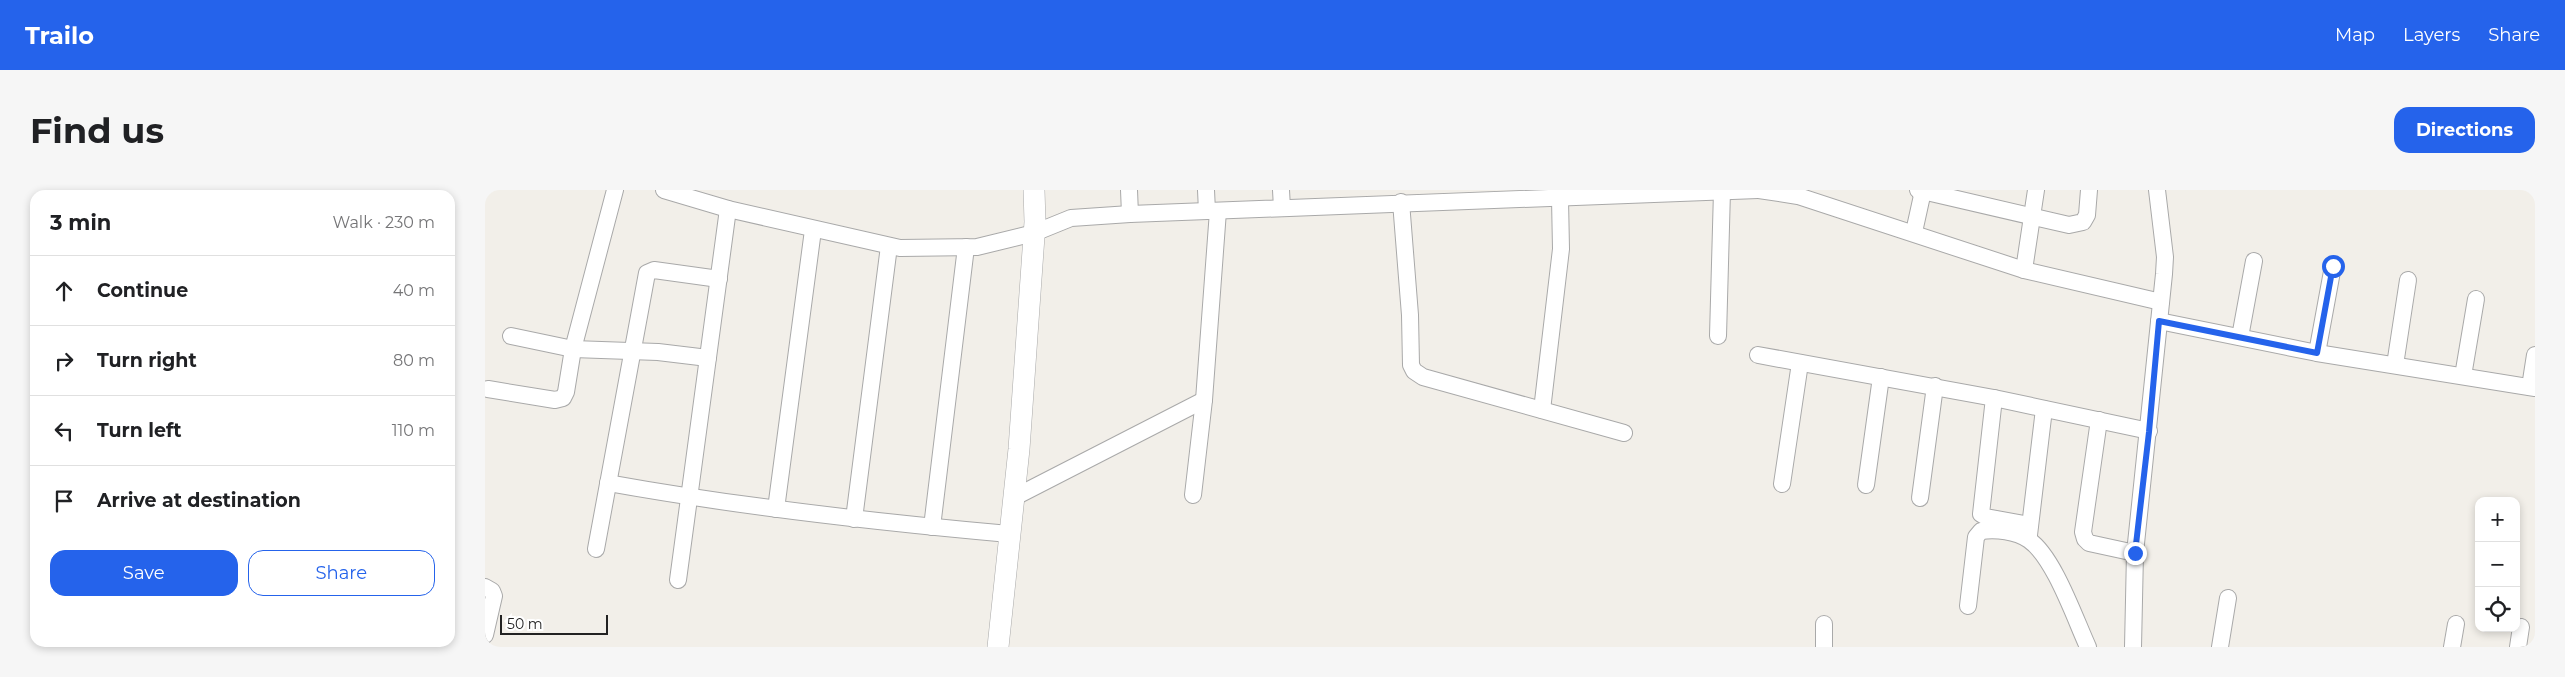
<!DOCTYPE html>
<meta charset="utf-8">
<style>
:root{--surface:#fff;--page:#f6f6f6;--text:#202124;--muted:#757577;--line:#e0e0e0;--accent:#2563eb}
body{margin:0;font-family:Montserrat,sans-serif;background:var(--page);color:var(--text)}
.controls{position:absolute;right:15px;bottom:15px;display:grid;overflow:hidden;border-radius:10px;box-shadow:0 2px 8px #0003}
.controls button{width:45px;height:45px;display:grid;place-items:center;padding:0;border:0;border-bottom:1px solid var(--line);background:var(--surface);color:var(--text);font:25px sans-serif}
.scale{position:absolute;left:15px;bottom:12px;width:108px;box-sizing:border-box;padding-left:5px;border:2px solid #222;border-top:0;font-size:14px;line-height:18px;white-space:nowrap;color:#222;-webkit-text-stroke:4px #fff;paint-order:stroke}
.stop{position:absolute;width:15px;height:15px;margin:-11px;border:4px solid #2563eb;border-radius:50%;background:#fff}
.stop.end{background:#2563eb;border-color:#fff;box-shadow:0 1px 5px #0008}
.list{margin:0;padding:0;list-style:none}
h2{display:flex;justify-content:space-between;align-items:center;height:65px;margin:0;padding:0 20px;font-size:21px}
h2 small{font-size:16px;font-weight:400;color:var(--muted)}
.list li{display:grid;grid-template-columns:32px 1fr auto;gap:15px;align-items:center;box-sizing:border-box;height:70px;padding:0 20px;border-top:1px solid var(--line)}
.list b{display:block;font-size:19px;white-space:nowrap}
.list em{font-size:16px;font-style:normal;color:var(--muted)}
.actions{display:flex;gap:10px;padding:15px 20px}
.actions a{flex:1;padding:11px 0;border:1px solid var(--accent);border-radius:15px;text-align:center;font-size:18px;color:var(--accent)}
.actions .main{background:var(--accent);color:#fff}
.icon{flex:none;width:28px;height:28px;fill:none;stroke:currentColor;stroke-width:2;stroke-linecap:round;stroke-linejoin:round}
.map{position:relative;flex:none;width:2050px;height:457px;overflow:hidden;border-radius:15px}
header{display:flex;align-items:center;gap:30px;box-sizing:border-box;height:70px;padding:0 25px;background:var(--accent);color:#fff}
header strong{font-size:24px}
nav{display:flex;gap:28px;margin-inline-start:auto;font-size:18px}
.intro{display:flex;align-items:center;justify-content:space-between;box-sizing:border-box;height:120px;padding:0 30px}
h1{margin:0;font-size:35px}
.button{padding:12px 22px;border-radius:15px;background:var(--accent);color:#fff;font-size:18px;font-weight:700}
main{display:flex;gap:30px;padding:0 30px}
aside{flex:1;background:var(--surface);border-radius:15px;box-shadow:0 2px 8px #0003}
.map>svg:first-child{display:block}
.lines{fill:none;stroke-linecap:round;stroke-linejoin:round}
.minor-casing{stroke:#a9a9a9;stroke-width:18}
.tertiary-casing{stroke:#a9a9a9;stroke-width:22}
.minor{stroke:#fff;stroke-width:16}
.tertiary{stroke:#fff;stroke-width:21}
.route{stroke:#2563eb;stroke-width:6}
</style>
<header>
<strong>Trailo</strong>
<nav><a>Map</a><a>Layers</a><a>Share</a></nav>
</header>
<div class="intro"><h1>Find us</h1><a class="button">Directions</a></div>
<main>
<aside>
<h2>3 min<small>Walk · 230 m</small></h2>
<ul class="list">
<li><svg class="icon" aria-label="ahead" viewBox="0 0 24 24"><path d="M12 20V5M6 11l6-6 6 6"/></svg><div><b>Continue</b></div><em>40 m</em></li>
<li><svg class="icon" aria-label="right" viewBox="0 0 24 24"><path d="M7 20v-9h11M14 6l5 5-5 5"/></svg><div><b>Turn right</b></div><em>80 m</em></li>
<li><svg class="icon" aria-label="left" viewBox="0 0 24 24"><path d="M17 20v-9H6M10 6l-5 5 5 5"/></svg><div><b>Turn left</b></div><em>110 m</em></li>
<li><svg class="icon" aria-label="arrive" viewBox="0 0 24 24"><path d="M6 21V4h12l-3 4 3 4H6"/></svg><div><b>Arrive at destination</b></div></li>
</ul>
<div class="actions"><a class="main">Save</a><a>Share</a></div>
</aside>
<div class="map">
<svg width="2050" height="457" viewBox="0 0 2050 457">
<rect width="100%" height="100%" fill="#f2efe9"/>
<g class="lines">
<!-- minor casing -->
<g class="minor-casing">
<g id="minor">
<path d="M179 0 243 19 415 58 492 57 549 43 586 28 645 24 1273 0"/>
<path d="M644 0 645 24"/>
<path d="M721 0 722 21"/>
<path d="M796 0 797 18"/>
<path d="M1274 0 1313 6 1539 80 1676 112"/>
<path d="M1433 0 1584 35 1598 32 1602 25 1604 0"/>
<path d="M916 12 925 125 926 175 929 181 938 187 1139 243"/>
<path d="M1429 42 1438 1"/>
<path d="M1539 80 1551 0"/>
<path d="M1674 131 1832 163 2050 198"/>
<path d="M26 146 88 159 173 162 223 168"/>
<path d="M1233 146 1237 1"/>
<path d="M1755 147 1769 71"/>
<path d="M1832 163 1848 76"/>
<path d="M1273 165 1509 208 1664 241"/>
<path d="M1910 175 1923 90"/>
<path d="M1978 186 1991 109"/>
<path d="M2045 197 2050 165"/>
<path d="M3 199 70 210 78 208 81 202 88 159 130 0"/>
<path d="M1509 208 1496 324 1501 327 1545 335"/>
<path d="M1057 220 1076 59 1075 9"/>
<path d="M1614 230 1598 342 1600 349 1604 353 1650 363"/>
<path d="M123 293C256 317 390 332 524 344"/>
<path d="M1297 294 1315 173"/>
<path d="M1381 295 1396 187"/>
<path d="M708 305 719 210 733 21"/>
<path d="M528 308 719 210"/>
<path d="M1435 308 1450 196"/>
<path d="M291 319 328 40"/>
<path d="M369 329 404 56"/>
<path d="M447 337 481 57"/>
<path d="M1544 345 1559 219"/>
<path d="M111 359 162 83 169 80 234 89"/>
<path d="M193 390 243 19"/>
<path d="M0 397 7 401 9 406 0 445"/>
<path d="M1483 416 1491 347 1496 341C1511 339 1531 341 1544 350 1569 367 1590 429 1603 457"/>
<path d="M1339 457V434"/>
<path d="M1648 457 1650 363 1679 84 1680 67 1672 0"/>
<path d="M1735 457 1743 408"/>
<path d="M1967 457 1971 434"/>
<path d="M2033 457 2036 437"/>
</g>
</g>
<!-- tertiary casing -->
<g class="tertiary-casing">
<path id="tertiary" d="M513 457 534 259 550 32 549 0"/>
</g>
<!-- minor -->
<use href="#minor" class="minor"/>
<!-- tertiary -->
<use href="#tertiary" class="tertiary"/>
</g>
<g class="lines">
<!-- route -->
<path class="route" d="M1650 363 1664 242 1674 131 1832 163 1848 76"/>
</g>
</svg>
<div class="controls">
<button>+</button>
<button>−</button>
<button><svg class="icon" aria-label="locate" viewBox="0 0 24 24"><circle cx="12" cy="12" r="6"/><path d="M12 2v4M12 18v4M2 12h4M18 12h4"/></svg></button>
</div>
<div class="scale">50 m</div>
<div class="stop" style="left:1848px;top:76px"></div>
<div class="stop end" style="left:1650px;top:363px"></div>
</div>
</main>
